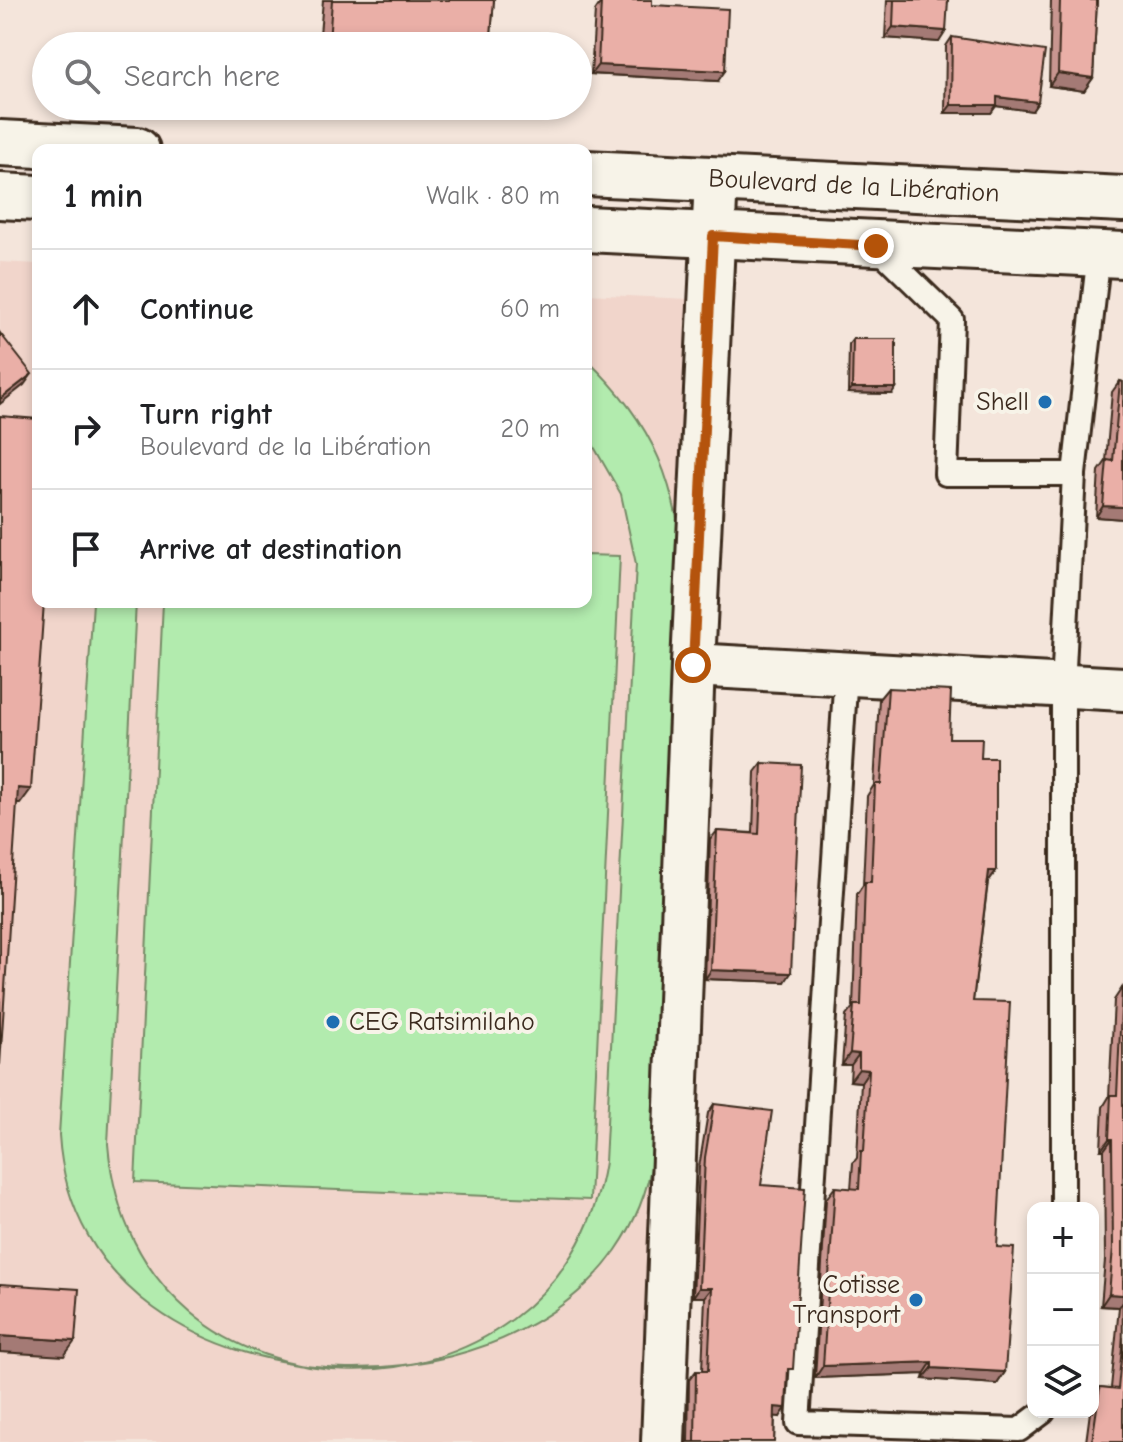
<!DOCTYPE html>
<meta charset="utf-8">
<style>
:root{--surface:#fff;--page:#f6f6f6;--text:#202124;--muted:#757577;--line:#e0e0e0}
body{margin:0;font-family:"Comic Neue",sans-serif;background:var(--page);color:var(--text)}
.controls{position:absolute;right:24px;bottom:24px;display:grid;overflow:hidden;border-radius:16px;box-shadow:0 4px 12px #0003}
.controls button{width:72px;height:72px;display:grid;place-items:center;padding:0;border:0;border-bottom:2px solid var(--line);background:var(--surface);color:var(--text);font:40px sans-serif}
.stop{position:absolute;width:24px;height:24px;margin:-18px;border:6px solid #b45309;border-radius:50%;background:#fff}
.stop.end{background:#b45309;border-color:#fff;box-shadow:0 2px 8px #0008}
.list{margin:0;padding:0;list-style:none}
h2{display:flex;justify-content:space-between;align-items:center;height:104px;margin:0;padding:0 32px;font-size:34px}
h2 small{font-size:26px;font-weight:400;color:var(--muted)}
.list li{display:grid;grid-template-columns:52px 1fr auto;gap:24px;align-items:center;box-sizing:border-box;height:120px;padding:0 32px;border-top:2px solid var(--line)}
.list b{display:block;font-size:30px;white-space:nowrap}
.list p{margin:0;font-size:26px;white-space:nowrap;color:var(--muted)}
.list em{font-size:26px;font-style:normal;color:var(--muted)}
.icon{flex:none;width:44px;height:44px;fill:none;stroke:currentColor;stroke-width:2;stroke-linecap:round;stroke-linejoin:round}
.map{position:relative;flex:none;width:1123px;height:1442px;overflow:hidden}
.search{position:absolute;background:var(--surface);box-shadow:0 4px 12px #0003;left:32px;top:32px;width:560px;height:88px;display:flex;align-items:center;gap:20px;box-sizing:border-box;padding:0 28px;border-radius:44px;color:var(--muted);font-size:30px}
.panel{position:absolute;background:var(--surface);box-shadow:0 4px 12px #0003;left:32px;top:144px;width:560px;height:464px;border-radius:16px}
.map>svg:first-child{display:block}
.built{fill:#f1d5cb}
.green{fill:#b2ebae;stroke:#768a66;stroke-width:2}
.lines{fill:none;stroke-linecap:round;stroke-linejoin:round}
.service-casing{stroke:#3b2a1e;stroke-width:28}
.minor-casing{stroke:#3b2a1e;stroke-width:48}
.secondary-casing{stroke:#3b2a1e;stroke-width:50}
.service{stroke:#f7f3e8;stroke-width:22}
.minor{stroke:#f7f3e8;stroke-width:42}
.secondary{stroke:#f7f3e8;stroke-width:44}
.wall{fill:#c99690;stroke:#3b2a1e;stroke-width:2}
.shaded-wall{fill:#a47a75;stroke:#3b2a1e;stroke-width:2}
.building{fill:#eaafa7;stroke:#3b2a1e;stroke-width:2}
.route{stroke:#b45309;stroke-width:10}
.poi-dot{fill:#1f6fb2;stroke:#f7f3e8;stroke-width:3}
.labels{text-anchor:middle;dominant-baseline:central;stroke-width:8;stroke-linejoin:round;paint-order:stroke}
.street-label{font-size:26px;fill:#3b2a1e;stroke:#f7f3e8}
.poi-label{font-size:26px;fill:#3b2a1e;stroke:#f7f3e8;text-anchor:end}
</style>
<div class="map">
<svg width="1123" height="1442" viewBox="0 0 1123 1442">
<rect width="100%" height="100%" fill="#f4e5db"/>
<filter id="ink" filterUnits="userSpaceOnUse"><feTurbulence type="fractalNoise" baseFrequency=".0125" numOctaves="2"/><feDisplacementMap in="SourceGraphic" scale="16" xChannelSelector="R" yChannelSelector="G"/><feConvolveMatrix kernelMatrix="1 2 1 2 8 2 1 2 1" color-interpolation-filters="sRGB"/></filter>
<g filter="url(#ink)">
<!-- built -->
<path class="built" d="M0 262 38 264V602H586V294L709 300 642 1442H0Z"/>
<!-- green -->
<g class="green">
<path d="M586 359C656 425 676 484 686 577L653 1157C609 1442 78 1442 59 1135L93 602H136L108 1144C132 1442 562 1442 605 1162L636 564 621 494 586 433Z"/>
<path d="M586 555 620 556 590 1200 135 1182 163 602H586Z"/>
</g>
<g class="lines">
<!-- service casing -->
<g class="service-casing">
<g id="service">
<path d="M877 247 952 320 946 474H1074"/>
<path d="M846 672 798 1423 1019 1430 1043 1412"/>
<path d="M1063 1208V687L1074 474 1099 253"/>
</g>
</g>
<!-- minor casing -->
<g class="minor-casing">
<g id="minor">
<path d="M693 665 1123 689"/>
<path d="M663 1442 693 665 716 179"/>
</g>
</g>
<!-- secondary casing -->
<g class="secondary-casing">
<g id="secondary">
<path d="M0 143 137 150"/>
<path d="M586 173 1123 199"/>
<path d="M0 196 38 198"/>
<path d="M586 229 1123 255"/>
</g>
</g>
<!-- service -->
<use href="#service" class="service"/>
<!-- minor -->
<use href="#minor" class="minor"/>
<!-- secondary -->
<use href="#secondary" class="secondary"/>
</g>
<!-- wall -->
<g class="wall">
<path d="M323 0H494L490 46H319Z"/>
<path d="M601 0H652V5L718 81 591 74 595 11 601 2Z"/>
<path d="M887 0H948L939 42 885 38Z"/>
<path d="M1051 0H1097L1093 78 1084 91 1049 86Z"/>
<path d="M952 37 1038 102 1032 111 996 106 991 113H945L946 46Z"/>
<path d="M853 339 892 394 848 393 849 344Z"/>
<path d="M1120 381 1123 382V519L1096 517 1099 471 1106 461 1112 392Z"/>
<path d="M888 688 949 738 981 758 996 871 988 882 973 1001 997 1247 1005 1372 997 1384 923 1379 924 1374 815 1378 826 1199 835 1187 851 1189 853 1163 857 1158 861 1082 850 1081 851 1065H842L846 1016 853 1007 857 894 863 885 867 796 874 785 879 699Z"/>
<path d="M762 763 785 982 705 979 710 840 717 831 753 833 755 772Z"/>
<path d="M1122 988 1123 1442H1086L1090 1412H1093V1396L1100 1387 1111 1388 1119 1307 1101 1306 1105 1260 1104 1150H1101L1103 1107 1109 1097 1114 1000Z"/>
<path d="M714 1104 761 1185 787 1378 780 1417 775 1416 774 1442H688L689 1380 696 1371H702L705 1297H693L699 1167 708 1113Z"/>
</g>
<!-- shaded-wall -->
<g class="shaded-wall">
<path d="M893 27 946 31 939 42 885 38Z"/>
<path d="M329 43 375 46H327Z"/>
<path d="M598 65 725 71 718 81 591 74Z"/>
<path d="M1058 73 1093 78 1084 91 1049 86Z"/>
<path d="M997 97 1038 102 1032 111 996 106 991 113H945L951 105Z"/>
<path d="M32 374 24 385 0 404V399Z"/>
<path d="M852 388H896L892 394 848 393Z"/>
<path d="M1103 506 1123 507V519L1096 517Z"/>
<path d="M18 788 31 789 20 804H8Z"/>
<path d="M989 871H996L987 883Z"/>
<path d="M711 970 791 973 785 982 705 979Z"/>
<path d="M850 1053 859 1054 851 1065H842Z"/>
<path d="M859 1069 869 1070 861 1082 850 1081Z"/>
<path d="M1109 1139H1112L1104 1150H1101Z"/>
<path d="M699 1288H712L705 1297H693Z"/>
<path d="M1109 1294 1123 1295V1302L1119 1307 1101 1306Z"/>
<path d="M0 1336 75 1341 64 1356 0 1352Z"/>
<path d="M932 1362 924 1374 815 1378 823 1366Z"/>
<path d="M932 1368 1005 1372 997 1384 923 1379Z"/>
<path d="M775 1407 786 1408 780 1417 769 1416Z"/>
</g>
<!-- building -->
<g class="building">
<path d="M332 0H494L490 46H375L329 43Z"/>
<path d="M608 0H652V5L728 9 725 71 598 65 601 2H608Z"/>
<path d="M894 0H948L946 31 893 27Z"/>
<path d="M1060 0H1097L1093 78 1058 73Z"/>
<path d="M952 37 1045 51 1038 102 997 97V105H951Z"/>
<path d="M0 333 32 374 0 399Z"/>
<path d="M853 339H896V388H852Z"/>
<path d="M1120 381 1123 382V507L1103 506 1107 460 1113 461Z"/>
<path d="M0 416 38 419V602H44L31 789 18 788 0 1065Z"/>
<path d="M888 688 951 691 949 738H982L981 758H996V871H989L973 1001 1010 1002 997 1247 1014 1248 1005 1372 932 1368V1362L823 1366 835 1187 859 1189 861 1151H864L869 1070 859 1069V1054L850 1053 854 1005H861L865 882H871L875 784H881Z"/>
<path d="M762 763 801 765 791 973 711 970 717 831 759 834Z"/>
<path d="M1122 988H1123V1295L1109 1294 1113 1248 1112 1139H1109L1111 1095H1117Z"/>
<path d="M714 1104 772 1111 761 1185 805 1188 793 1369H788L786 1408 775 1407 774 1442H695L696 1371H708L712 1288H699L705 1157Z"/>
<path d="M0 1284 79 1289 75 1341 0 1336Z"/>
<path d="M1123 1337V1442H1092L1100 1387 1118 1389Z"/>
</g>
</g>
<g class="lines" filter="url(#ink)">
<!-- route -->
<path class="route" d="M693 665 713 236 876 246"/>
</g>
<!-- markers -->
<g class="poi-dot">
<circle cx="1045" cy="402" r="8"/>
<circle cx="333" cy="1022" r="8"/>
<circle cx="916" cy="1300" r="8"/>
</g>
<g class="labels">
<!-- street labels -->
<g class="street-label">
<text transform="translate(854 186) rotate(3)">Boulevard de la Libération</text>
</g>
<!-- poi labels -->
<g class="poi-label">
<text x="1029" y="402">Shell</text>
<text x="349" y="1022" text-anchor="start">CEG Ratsimilaho</text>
<text x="900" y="1285">Cotisse<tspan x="900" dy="30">Transport</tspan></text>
</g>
</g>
</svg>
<div class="controls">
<button>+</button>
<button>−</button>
<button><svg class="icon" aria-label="layers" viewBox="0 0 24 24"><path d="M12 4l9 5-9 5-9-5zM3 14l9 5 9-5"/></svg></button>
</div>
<div class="stop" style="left:693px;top:665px"></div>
<div class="stop end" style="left:876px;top:246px"></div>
<div class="search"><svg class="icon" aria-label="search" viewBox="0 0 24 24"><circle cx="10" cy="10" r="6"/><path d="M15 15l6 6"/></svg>Search here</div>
<section class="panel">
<h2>1 min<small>Walk · 80 m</small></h2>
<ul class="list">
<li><svg class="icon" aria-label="ahead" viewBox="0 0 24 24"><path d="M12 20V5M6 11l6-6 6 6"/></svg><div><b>Continue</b></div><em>60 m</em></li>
<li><svg class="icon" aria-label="right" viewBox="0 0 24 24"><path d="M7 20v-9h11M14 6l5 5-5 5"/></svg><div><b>Turn right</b><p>Boulevard de la Libération</p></div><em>20 m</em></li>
<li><svg class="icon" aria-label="arrive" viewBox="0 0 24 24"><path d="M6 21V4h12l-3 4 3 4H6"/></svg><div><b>Arrive at destination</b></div></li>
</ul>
</section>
</div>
